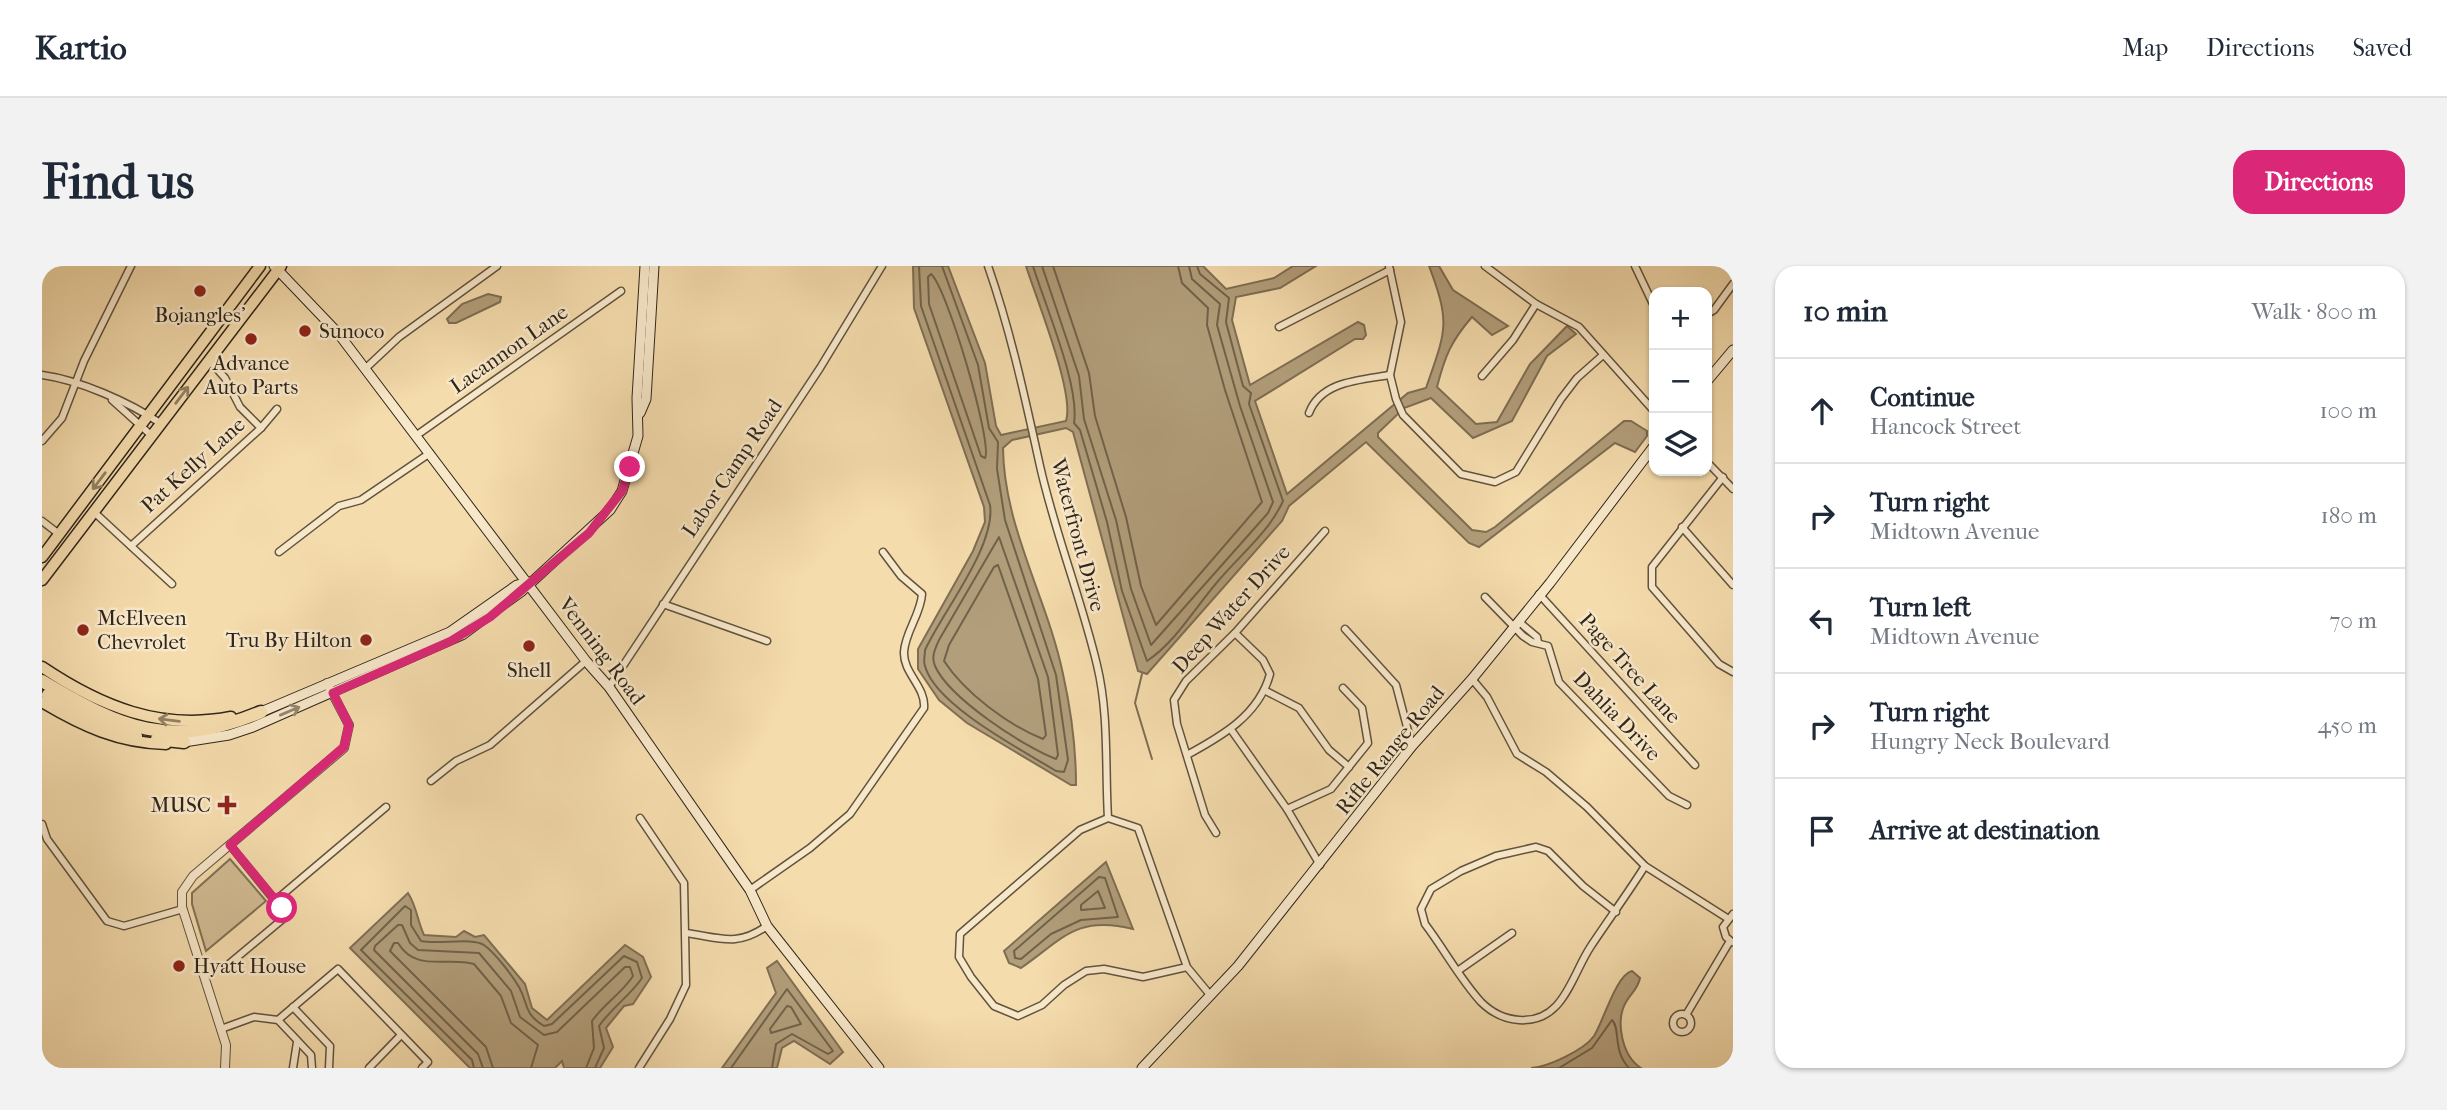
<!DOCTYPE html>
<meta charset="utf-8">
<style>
:root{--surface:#fff;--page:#f2f2f3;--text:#1f2937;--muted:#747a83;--line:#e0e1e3;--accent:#db2777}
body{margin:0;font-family:"IM FELL French Canon",serif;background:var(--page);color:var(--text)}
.controls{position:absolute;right:21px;top:21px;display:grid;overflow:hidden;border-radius:14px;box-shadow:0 2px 5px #0004}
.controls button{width:63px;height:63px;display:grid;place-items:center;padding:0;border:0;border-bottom:2px solid var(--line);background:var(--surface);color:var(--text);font:35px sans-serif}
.stop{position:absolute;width:21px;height:21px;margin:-16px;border:5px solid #db2777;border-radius:50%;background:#fff}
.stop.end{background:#db2777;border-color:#fff;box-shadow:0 2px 7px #0008}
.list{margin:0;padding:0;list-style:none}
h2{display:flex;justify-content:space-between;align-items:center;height:91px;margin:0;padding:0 28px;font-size:30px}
h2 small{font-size:23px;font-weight:400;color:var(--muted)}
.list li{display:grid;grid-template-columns:46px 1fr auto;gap:21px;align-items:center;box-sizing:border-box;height:105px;padding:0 28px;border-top:2px solid var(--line)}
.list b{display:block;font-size:26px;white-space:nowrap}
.list p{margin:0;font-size:23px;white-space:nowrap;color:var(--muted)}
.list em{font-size:23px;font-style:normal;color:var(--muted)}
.icon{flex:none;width:38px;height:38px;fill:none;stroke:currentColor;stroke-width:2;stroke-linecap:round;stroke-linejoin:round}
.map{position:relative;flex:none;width:1691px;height:802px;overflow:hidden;border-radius:21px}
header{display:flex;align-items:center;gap:42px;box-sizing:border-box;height:98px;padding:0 35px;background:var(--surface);border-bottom:2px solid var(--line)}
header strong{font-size:33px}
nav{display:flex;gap:38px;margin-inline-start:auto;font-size:24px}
.intro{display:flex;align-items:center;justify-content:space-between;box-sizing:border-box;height:168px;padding:0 42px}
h1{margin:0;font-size:49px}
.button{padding:18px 32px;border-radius:21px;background:var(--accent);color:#fff;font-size:24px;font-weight:700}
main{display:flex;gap:42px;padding:0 42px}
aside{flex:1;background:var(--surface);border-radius:21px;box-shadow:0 2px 5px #0004}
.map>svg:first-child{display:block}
.green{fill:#d3bd94;stroke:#817157;stroke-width:2}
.water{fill:#b29e7b;stroke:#7e6e54;stroke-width:2}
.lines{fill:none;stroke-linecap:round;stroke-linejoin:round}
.shore{stroke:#70624a;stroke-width:2}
.stream{stroke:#7e6e54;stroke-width:2}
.minor-casing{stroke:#60533f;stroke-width:9}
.tertiary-casing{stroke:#60533f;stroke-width:10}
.secondary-casing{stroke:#2f251a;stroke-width:11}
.trunk-casing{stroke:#2f251a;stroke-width:13}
.motorway-casing{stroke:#2f251a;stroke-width:15}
.minor{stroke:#f8e8ca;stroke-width:6}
.tertiary{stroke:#f8e8ca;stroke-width:8}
.secondary{stroke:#f8e8ca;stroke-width:9}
.trunk{stroke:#f5dcad;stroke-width:10}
.motorway{stroke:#f5dcad;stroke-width:12}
.oneway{stroke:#928064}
.oneway2{stroke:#948672}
.route{stroke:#db2777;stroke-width:9}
.poi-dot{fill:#8f2418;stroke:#f8e8ca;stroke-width:2.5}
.labels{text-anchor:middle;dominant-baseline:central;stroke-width:5;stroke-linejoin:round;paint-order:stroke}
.poi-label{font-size:21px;fill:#2f251a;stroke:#f8e8ca}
.street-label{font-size:21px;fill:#2f251a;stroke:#f8e8ca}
</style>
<header>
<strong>Kartio</strong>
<nav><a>Map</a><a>Directions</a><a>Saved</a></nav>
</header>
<div class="intro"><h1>Find us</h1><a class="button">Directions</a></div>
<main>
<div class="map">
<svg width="1691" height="802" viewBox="0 0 1691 802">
<rect width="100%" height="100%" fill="#f5dcad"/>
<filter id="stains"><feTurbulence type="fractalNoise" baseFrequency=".00286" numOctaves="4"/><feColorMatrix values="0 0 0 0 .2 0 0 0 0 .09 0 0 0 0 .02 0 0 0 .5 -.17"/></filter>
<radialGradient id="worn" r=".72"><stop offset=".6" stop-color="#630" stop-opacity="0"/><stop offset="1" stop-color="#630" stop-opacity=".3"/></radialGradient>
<!-- green -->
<path class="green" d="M188 593 224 635 164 685 150 638V627Z"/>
<!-- water -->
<g class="water">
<path d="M871 0H906L943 97 954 160 959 169 1024 155C1033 127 994 32 984 0H1161L1184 23 1232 12 1251 0H1274L1238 22 1194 31 1190 54 1208 119 1316 56 1322 59 1324 69 1321 73H1313L1213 135 1245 228 1366 127 1384 122C1404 64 1409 58 1387 0H1397L1411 24 1466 60 1450 69 1430 51C1409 75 1403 90 1395 121L1434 158 1455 156 1488 98 1525 60 1534 68 1505 90 1470 155 1431 172 1389 132 1362 142 1336 167V171L1430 264 1444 266 1453 261 1582 155H1589L1605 165V170L1593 186 1573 177 1437 281 1427 277 1324 176 1247 240 1240 255 1105 408 1096 405 1031 166 1024 162 970 174 961 182C962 262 1005 331 1021 408 1029 444 1034 484 1034 519H1029L925 457 897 434 876 403V383L931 285 943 256 942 241 872 42Z"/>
<path d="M446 28 459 31 458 36 414 57H407L405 53 420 38Z"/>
<path d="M1064 596 1091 663C1034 649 1021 673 979 702L967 697 962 685Z"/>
<path d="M366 627C375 641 375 654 382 669L414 671 422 665 433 671 442 669 483 718 490 742 505 754 583 679 601 691 609 711 591 738 582 740 564 762 571 781 558 802H522L520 795 513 802H428L308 682Z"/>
<path d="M735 695 801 786 788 798 752 775 740 782 735 802H680L734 727 725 702Z"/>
<path d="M1590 705 1598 712C1596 723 1589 727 1584 736 1573 755 1580 790 1599 802H1489C1506 801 1542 784 1552 770 1562 754 1574 709 1590 705Z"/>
</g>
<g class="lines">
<!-- shore -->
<g class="shore">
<path d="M877 0 879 40 948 239C954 280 901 345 883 384 883 389 881 396 883 400 893 439 980 484 1014 505L1022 506 1026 494 1014 409 963 254 955 203 956 176 947 162 936 99 900 0"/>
<path d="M991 0C1003 39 1038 120 1032 157L1038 164 1065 256 1080 325 1105 395C1134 376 1154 340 1177 314 1199 288 1227 266 1241 235L1207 138 1209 127 1201 120 1184 56 1187 32 1158 8 1155 0"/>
<path d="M1000 0 1037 110 1042 153 1074 254 1089 323 1109 379 1226 247 1231 236 1198 140 1175 59 1178 38 1150 13 1147 0"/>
<path d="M1011 0 1047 107 1053 150 1084 251 1099 320 1114 359 1220 236 1183 124 1165 59 1166 42 1140 17 1136 0"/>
<path d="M889 8C905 21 951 178 943 192L939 190 887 38 886 11Z"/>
<path d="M957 271 1006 411 1016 489 1014 493C982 481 907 432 893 400 889 391 893 383 897 374Z"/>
<path d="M956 299 996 413 1004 469 1001 473C966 459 923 427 902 395L907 379 952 301Z"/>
<path d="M1057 611 1063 612 1076 651 1039 654 1009 668 979 693 973 692 972 685Z"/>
<path d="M1056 625 1063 642 1039 644V639Z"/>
<path d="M745 740 749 741 759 758 729 767 728 763Z"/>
<path d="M432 802 430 794 319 684 363 640 369 644V659L379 675C396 679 430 671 442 679 453 687 470 709 477 721 487 739 481 747 502 760L510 758 582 690 595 696 600 712C587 731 571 740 557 760L562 782 553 802"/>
<path d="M441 802 436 788 332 684 333 680 356 659H360L368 677 376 684 437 687 469 725 478 751 502 769 515 766 583 701H588L591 710C580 727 562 738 550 755L552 782 544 802"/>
<path d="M451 802 444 781 348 685 352 677H356C374 707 405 690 432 698L459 730 469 757 496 779 489 802"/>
<path d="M689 802 745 723 791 785 786 788 750 768 734 778 730 802"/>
<path d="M1517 802 1550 782 1570 754C1579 763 1570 784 1587 802"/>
</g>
<!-- stream -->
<path class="stream" d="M1100 408 1093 437 1110 493"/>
<!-- minor casing -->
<g class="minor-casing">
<g id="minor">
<path d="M946 0C969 66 983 132 998 200 1013 267 1039 332 1055 399 1067 448 1063 501 1066 552"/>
<path d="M1347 0 1359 56 1348 109 1354 133 1361 149 1419 208 1453 216 1474 206 1519 133 1535 112 1561 89"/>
<path d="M1443 0 1494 38 1537 61 1612 145"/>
<path d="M1593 0 1612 40"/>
<path d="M1665 48 1672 44 1691 18"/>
<path d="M1237 61 1348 4"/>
<path d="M167 94 183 112 198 141 219 162"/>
<path d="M324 102 357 71 455 0"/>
<path d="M0 109C37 114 87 136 118 157"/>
<path d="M1440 110 1471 74 1494 38"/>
<path d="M70 134 109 169"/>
<path d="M1267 147C1279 115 1318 114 1348 109"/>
<path d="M375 169 579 25"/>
<path d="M0 175 20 152 42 95 89 0"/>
<path d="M1665 196 1691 223"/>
<path d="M1681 211 1610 301V321L1677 398 1691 406"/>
<path d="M52 246 130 318"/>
<path d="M0 255 17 268"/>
<path d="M1640 261 1691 319"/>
<path d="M89 280 219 162 235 143"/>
<path d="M237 286 297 240 319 234 388 187"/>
<path d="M1497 328 1653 499"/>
<path d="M1443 331 1481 370 1490 376 1506 380 1517 416 1627 530 1645 539"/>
<path d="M621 338 725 375"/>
<path d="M1476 355 1495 371 1496 376"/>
<path d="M1303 363 1354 419 1370 480"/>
<path d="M1430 413 1445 431 1475 488 1504 506 1545 541 1603 600 1685 652"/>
<path d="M567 421 778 102 840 0"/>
<path d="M1224 425 1257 442 1287 484 1307 501"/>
<path d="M1190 465 1245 543 1278 599"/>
<path d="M1145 489C1180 470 1217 449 1228 408L1221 394 1193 367"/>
<path d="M389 515 414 495 448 479 544 395"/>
<path d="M1245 543 1289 523 1326 477 1320 442 1301 422"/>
<path d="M0 558 5 573 65 655 82 660 141 643"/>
<path d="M1174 567 1163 549 1135 458 1132 434 1144 415 1193 367 1283 265"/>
<path d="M708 624 768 582 808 548 882 442C884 421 861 407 862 386 863 366 879 348 880 328L859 310 841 286"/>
<path d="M234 634 344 541"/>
<path d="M1574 646 1541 620 1506 585 1494 581 1454 590 1419 605 1389 623 1379 643 1383 658C1402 683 1418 713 1439 736 1449 746 1463 753 1477 754 1522 757 1529 710 1549 680 1567 653 1586 627 1603 600"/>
<path d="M644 667C679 672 695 681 725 660"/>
<path d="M1690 676 1684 671 1681 661 1691 648"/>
<path d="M1145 701 1101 711 1062 703 1044 705 1022 719 1000 739 976 750 952 740 929 711 917 691 918 668 1038 564 1066 552 1096 562 1145 701 1169 730"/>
<path d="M181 703 242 652V646L188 579"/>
<path d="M1417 704 1470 667"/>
<path d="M251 741 288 780 287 802"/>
<circle cx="1640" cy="757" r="9"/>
<path d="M1644 749 1688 675"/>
<path d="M236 754 296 703 386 796 380 802"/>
<path d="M179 763 212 751 236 754 269 789 270 802"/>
<path d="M251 802 255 776"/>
<path d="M327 802 359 769"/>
<path d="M597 802 628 753 644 719 642 617 598 552"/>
</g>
</g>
<!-- tertiary casing -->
<g class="tertiary-casing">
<path id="tertiary" d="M183 802 184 779 140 641V626L151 610 302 482 307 459 285 417"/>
</g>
<!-- secondary casing -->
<g class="secondary-casing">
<g id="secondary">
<path d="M232 0 296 67 544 395 567 421 708 624 725 660 837 802"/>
<path d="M1665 115 1691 84"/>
<path d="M598 147 604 133 612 0"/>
<path d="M219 446 408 366 475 319 487 316"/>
<path d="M142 476 187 469 211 461 420 369 480 325 568 244 580 225 596 170 595 132 603 0"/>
<path d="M1100 802 1196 700 1370 480 1430 413 1508 317 1612 180"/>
</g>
</g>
<!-- trunk casing -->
<g class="trunk-casing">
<g id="trunk">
<path d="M0 291 218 0"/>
<path d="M0 314 239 0"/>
<path d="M0 401C58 440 118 465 189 451"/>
<path d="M0 436C40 460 77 477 124 478"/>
</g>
</g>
<!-- motorway casing -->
<g class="motorway-casing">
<g id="motorway">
<path d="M0 415C81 463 127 484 219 446"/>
<path d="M6 429 57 457 94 470"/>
<path d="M115 473 142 476"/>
</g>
</g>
<!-- minor -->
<use href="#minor" class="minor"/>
<!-- tertiary -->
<use href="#tertiary" class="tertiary"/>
<!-- secondary -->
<use href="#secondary" class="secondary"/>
<!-- trunk -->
<use href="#trunk" class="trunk"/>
<!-- motorway -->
<use href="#motorway" class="motorway"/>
</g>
<!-- one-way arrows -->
<defs><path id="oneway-shaft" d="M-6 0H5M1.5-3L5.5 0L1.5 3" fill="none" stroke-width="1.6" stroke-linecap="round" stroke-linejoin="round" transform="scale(1.75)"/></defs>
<g class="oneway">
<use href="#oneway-shaft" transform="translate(140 129) rotate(-53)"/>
<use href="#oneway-shaft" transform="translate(57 215) rotate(127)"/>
<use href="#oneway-shaft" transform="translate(127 454) rotate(-173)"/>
</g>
<use class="oneway2" href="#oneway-shaft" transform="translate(248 445) rotate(-23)"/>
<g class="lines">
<!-- route -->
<path class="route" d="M240 642 188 579 302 481 307 459 291 427 409 375 448 351 547 267 580 225 588 201"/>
</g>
<!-- markers -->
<g class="poi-dot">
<circle cx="158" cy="25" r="7"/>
<circle cx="263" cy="65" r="7"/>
<circle cx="209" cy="73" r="7"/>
<circle cx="41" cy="364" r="7"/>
<circle cx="324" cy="374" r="7"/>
<circle cx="487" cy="380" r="7"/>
<path d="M181.5 528.5h7v7h7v7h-7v7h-7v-7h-7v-7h7z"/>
<circle cx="137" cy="700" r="7"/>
</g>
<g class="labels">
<!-- poi labels -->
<g class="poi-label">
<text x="158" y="49">Bojangles'</text>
<text x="277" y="65" text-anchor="start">Sunoco</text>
<text x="209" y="97">Advance<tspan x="209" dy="24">Auto Parts</tspan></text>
<text x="55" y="352" text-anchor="start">McElveen<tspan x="55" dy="24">Chevrolet</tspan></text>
<text x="310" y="374" text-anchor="end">Tru By Hilton</text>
<text x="487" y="404">Shell</text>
<text x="169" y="539" text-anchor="end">MUSC</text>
<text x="151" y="700" text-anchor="start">Hyatt House</text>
</g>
<!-- street labels -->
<g class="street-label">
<text transform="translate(467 83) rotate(-35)">Lacannon Lane</text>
<text transform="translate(151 199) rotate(-42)">Pat Kelly Lane</text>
<text transform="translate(690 202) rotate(-56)">Labor Camp Road</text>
<text transform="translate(1036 269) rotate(75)">Waterfront Drive</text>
<text transform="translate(1189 343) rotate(-48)">Deep Water Drive</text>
<text transform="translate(560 385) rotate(53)">Venning Road</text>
<text transform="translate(1588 402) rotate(48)">Page Tree Lane</text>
<text transform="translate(1575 450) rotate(46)">Dahlia Drive</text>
<text transform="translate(1348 484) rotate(-51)">Rifle Range Road</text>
</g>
</g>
<rect width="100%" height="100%" filter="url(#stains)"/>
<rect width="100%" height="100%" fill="url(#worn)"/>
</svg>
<div class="controls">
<button>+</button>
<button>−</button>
<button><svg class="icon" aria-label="layers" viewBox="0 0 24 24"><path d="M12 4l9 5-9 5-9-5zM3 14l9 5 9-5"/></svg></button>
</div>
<div class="stop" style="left:240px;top:642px"></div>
<div class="stop end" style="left:588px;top:201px"></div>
</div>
<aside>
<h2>10 min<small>Walk · 800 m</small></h2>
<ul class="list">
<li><svg class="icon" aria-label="ahead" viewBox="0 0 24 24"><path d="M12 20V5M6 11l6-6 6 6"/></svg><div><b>Continue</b><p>Hancock Street</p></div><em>100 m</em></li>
<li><svg class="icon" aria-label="right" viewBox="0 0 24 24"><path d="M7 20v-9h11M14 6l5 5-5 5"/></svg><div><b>Turn right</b><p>Midtown Avenue</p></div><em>180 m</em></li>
<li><svg class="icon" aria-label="left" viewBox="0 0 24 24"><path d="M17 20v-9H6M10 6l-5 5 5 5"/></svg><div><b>Turn left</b><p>Midtown Avenue</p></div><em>70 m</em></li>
<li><svg class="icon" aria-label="right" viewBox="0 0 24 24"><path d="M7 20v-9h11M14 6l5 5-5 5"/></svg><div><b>Turn right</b><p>Hungry Neck Boulevard</p></div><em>450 m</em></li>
<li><svg class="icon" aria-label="arrive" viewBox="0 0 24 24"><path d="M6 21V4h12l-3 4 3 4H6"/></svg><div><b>Arrive at destination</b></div></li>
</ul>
</aside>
</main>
